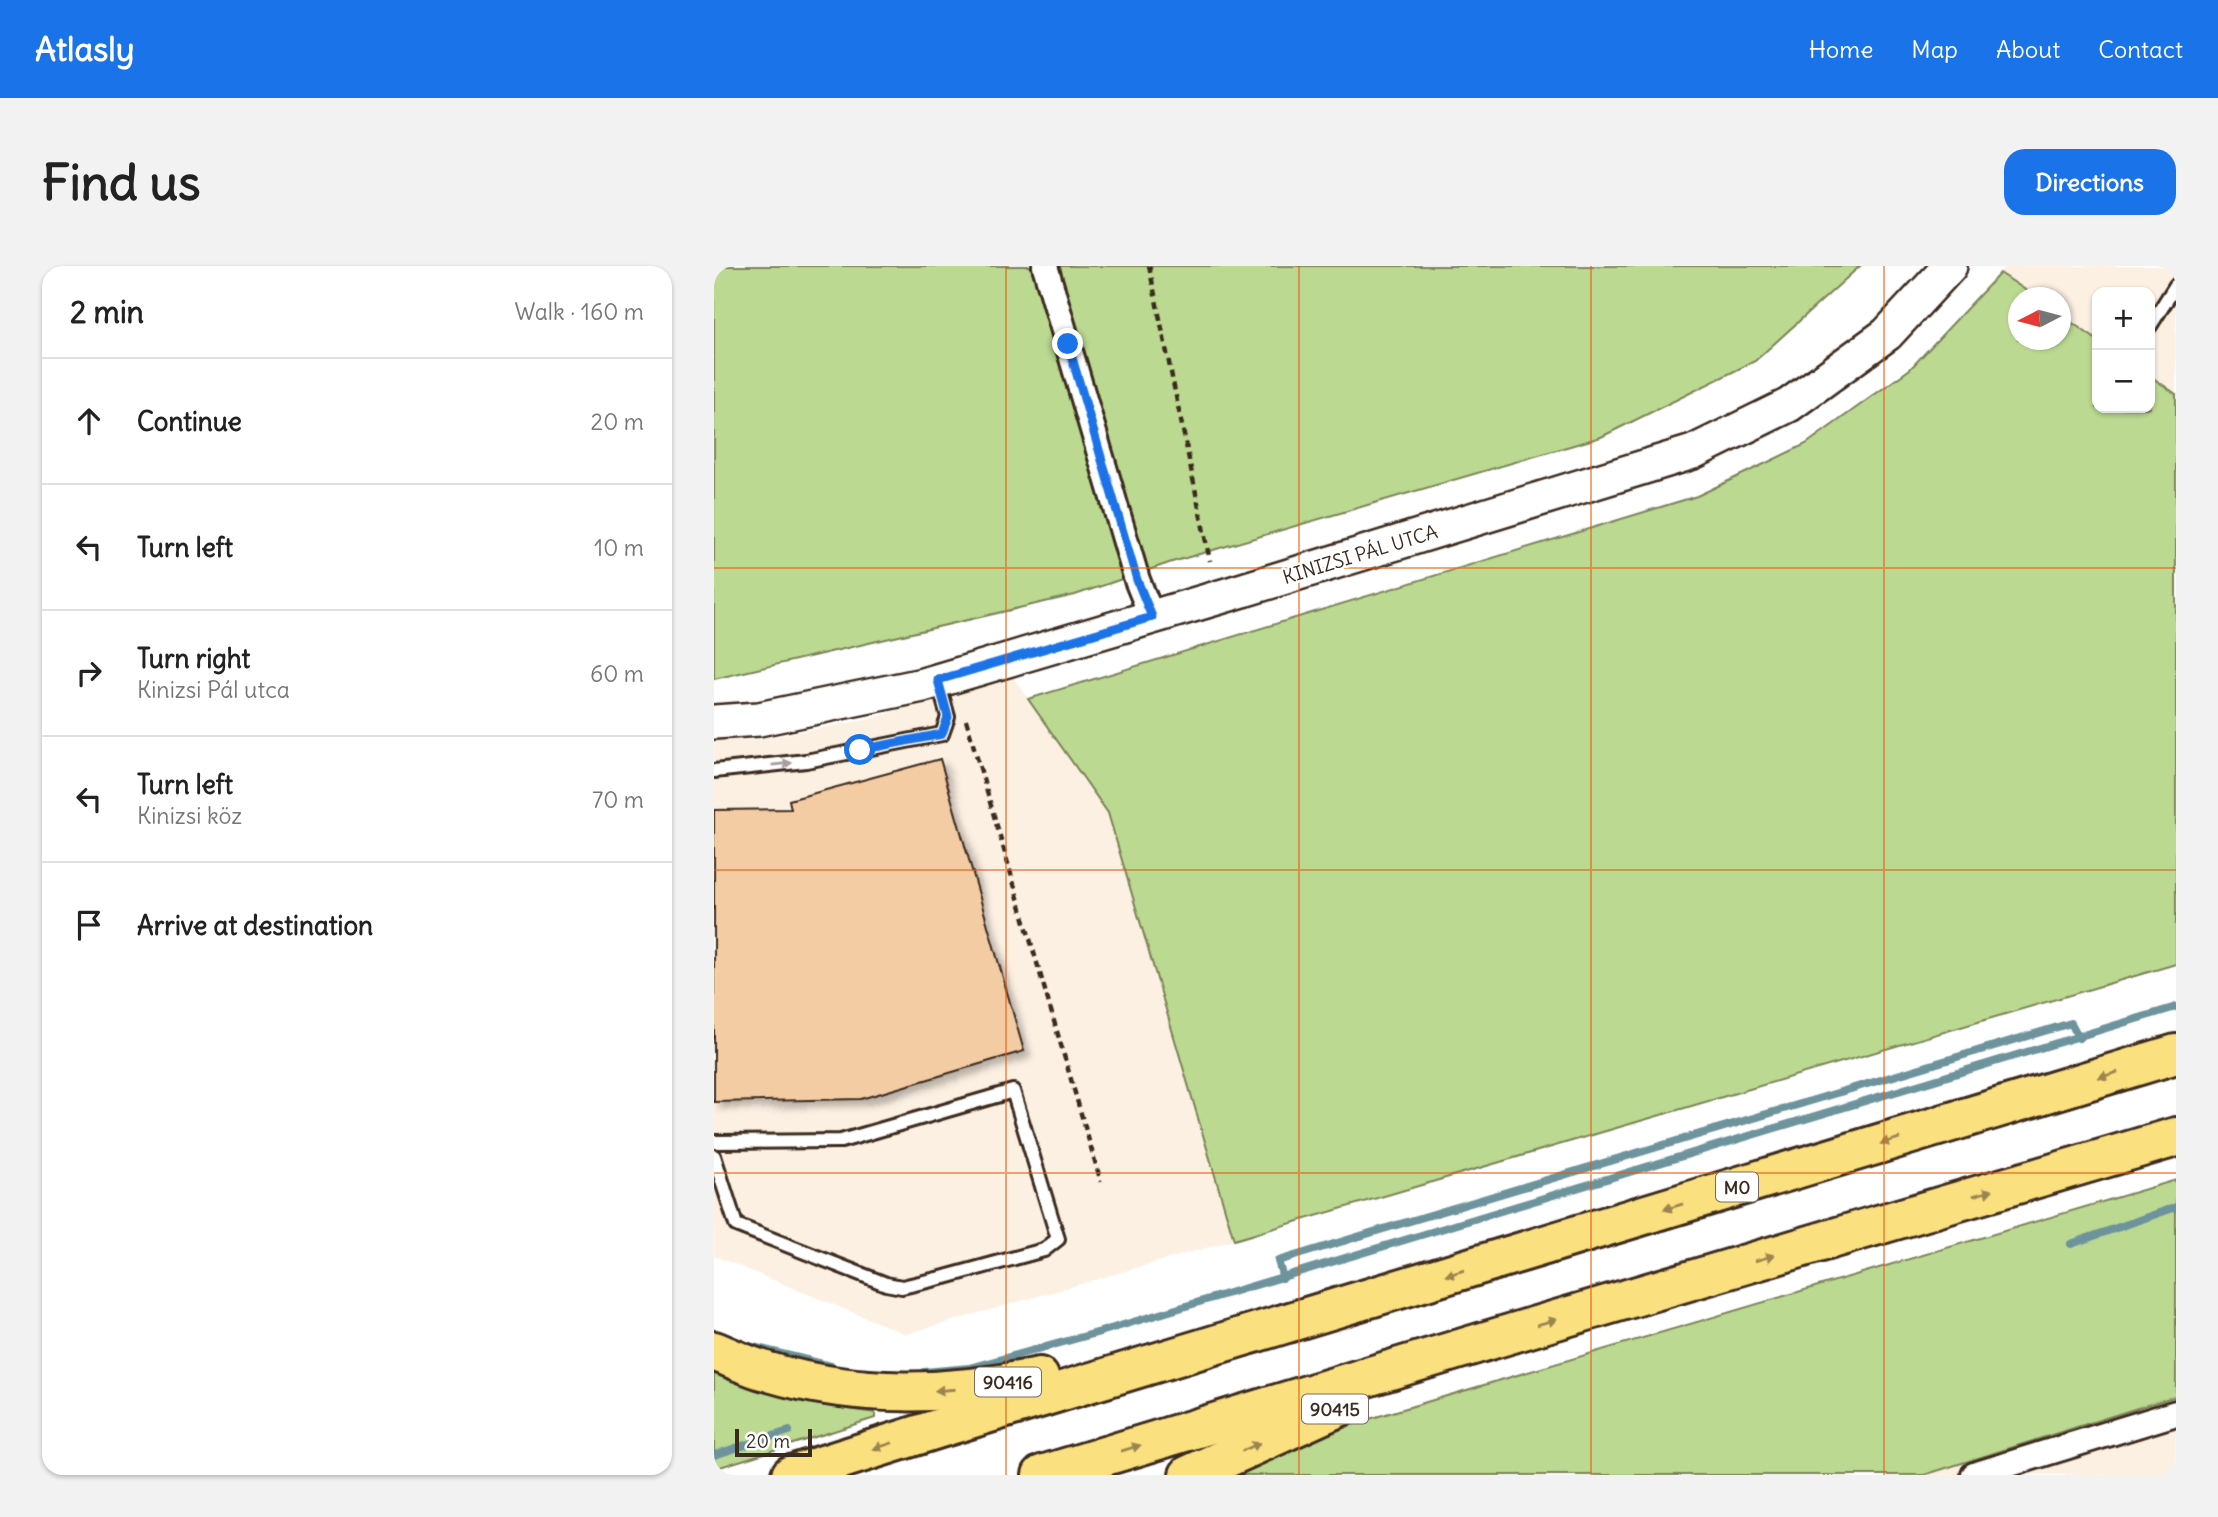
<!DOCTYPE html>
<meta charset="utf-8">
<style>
:root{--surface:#fff;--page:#f2f2f2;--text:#222;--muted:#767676;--line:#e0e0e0;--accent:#1a73e8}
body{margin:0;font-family:Delius,sans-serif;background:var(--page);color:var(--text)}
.controls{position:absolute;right:21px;top:21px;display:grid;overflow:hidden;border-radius:14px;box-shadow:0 2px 5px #0004}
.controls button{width:63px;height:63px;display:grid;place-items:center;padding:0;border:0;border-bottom:2px solid var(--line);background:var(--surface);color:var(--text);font:35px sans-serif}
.compass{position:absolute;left:1294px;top:21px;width:63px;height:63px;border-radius:50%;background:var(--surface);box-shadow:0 2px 5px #0004;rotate:264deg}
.scale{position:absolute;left:21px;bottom:18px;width:77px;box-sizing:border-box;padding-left:7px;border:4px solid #3b2a1e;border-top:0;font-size:19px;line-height:24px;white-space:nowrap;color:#3b2a1e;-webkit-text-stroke:5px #fff;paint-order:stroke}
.stop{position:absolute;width:21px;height:21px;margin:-16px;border:5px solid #1a73e8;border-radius:50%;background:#fff}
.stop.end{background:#1a73e8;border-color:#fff;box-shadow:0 2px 7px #0008}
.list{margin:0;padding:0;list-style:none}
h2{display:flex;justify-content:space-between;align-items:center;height:91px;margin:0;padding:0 28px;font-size:30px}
h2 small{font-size:23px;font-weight:400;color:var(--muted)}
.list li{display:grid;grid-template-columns:46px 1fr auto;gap:21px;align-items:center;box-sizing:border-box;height:126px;padding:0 28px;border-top:2px solid var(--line)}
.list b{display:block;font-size:26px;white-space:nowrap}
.list p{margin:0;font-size:23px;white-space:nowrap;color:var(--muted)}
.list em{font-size:23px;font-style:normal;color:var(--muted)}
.icon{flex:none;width:38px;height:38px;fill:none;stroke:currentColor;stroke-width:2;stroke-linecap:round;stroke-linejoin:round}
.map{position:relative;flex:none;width:1462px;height:1209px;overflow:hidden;border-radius:21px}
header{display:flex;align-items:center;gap:42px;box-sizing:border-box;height:98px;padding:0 35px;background:var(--accent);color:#fff}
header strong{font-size:33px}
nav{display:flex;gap:38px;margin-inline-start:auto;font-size:24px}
.intro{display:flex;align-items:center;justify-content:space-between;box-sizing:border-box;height:168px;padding:0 42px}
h1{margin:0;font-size:49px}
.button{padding:18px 32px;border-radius:21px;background:var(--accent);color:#fff;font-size:24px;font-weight:700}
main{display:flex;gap:42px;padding:0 42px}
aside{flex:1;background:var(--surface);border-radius:21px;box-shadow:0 2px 5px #0004}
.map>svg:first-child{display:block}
.built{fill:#fcf0e3}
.green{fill:#bbd991;stroke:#7b8258;stroke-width:2}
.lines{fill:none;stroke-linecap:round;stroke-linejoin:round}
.stream{stroke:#6d939c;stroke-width:8}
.building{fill:#f4cca3;stroke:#3b2a1e;stroke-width:2;filter:url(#shadow)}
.lane-casing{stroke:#3b2a1e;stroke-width:18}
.street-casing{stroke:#3b2a1e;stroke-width:30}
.secondary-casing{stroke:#3b2a1e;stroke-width:38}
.highway-casing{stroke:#3b2a1e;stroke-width:44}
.path{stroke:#3b2a1e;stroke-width:4.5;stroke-dasharray:7 5;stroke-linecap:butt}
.lane{stroke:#fff;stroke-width:12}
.street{stroke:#fff;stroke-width:24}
.secondary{stroke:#fff;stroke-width:33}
.highway{stroke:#fbe080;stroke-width:38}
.oneway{fill:#a79f9a}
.oneway2{fill:#9b854f}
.route{stroke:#1a73e8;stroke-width:9}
.grid{fill:none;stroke:#e8590c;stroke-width:2;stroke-opacity:0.55}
.labels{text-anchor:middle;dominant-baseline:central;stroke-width:5;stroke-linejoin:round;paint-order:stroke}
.shield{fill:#fff;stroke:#766a62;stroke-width:2}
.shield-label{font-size:18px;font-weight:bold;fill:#3b2a1e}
.street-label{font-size:19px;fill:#3b2a1e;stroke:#fff}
</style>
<header>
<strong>Atlasly</strong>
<nav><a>Home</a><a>Map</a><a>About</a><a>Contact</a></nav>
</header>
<div class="intro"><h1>Find us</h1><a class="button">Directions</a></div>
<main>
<aside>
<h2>2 min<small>Walk · 160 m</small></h2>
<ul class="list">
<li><svg class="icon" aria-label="ahead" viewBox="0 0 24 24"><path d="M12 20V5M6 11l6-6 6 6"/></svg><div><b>Continue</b></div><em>20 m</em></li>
<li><svg class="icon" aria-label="left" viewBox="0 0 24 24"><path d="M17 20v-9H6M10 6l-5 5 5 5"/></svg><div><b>Turn left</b></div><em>10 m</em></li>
<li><svg class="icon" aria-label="right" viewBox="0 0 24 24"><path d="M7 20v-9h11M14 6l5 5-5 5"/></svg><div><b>Turn right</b><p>Kinizsi Pál utca</p></div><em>60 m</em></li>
<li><svg class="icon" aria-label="left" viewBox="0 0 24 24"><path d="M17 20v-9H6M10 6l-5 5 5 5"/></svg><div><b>Turn left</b><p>Kinizsi köz</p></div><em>70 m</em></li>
<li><svg class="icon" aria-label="arrive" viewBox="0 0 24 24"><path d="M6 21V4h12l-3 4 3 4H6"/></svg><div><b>Arrive at destination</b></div></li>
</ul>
</aside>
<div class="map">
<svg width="1462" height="1209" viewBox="0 0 1462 1209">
<defs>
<filter id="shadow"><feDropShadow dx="6" dy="6" stdDeviation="3.5" flood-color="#0004"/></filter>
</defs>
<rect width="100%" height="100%" fill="#fff"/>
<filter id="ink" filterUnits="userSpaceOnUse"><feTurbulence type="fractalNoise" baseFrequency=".0143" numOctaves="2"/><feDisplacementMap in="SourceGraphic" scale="14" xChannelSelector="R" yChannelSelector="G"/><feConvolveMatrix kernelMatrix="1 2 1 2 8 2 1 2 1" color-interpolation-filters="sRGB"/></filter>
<g filter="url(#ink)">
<!-- built -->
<g class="built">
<path d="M1291 0H1462V128L1436 110V26H1383V74L1347 49 1346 32 1322 31 1286 7Z"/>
<path d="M299 411 394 547 520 974 192 1068 0 990V473L38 474 151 454Z"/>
<path d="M1462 1130V1209H1210Z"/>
</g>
<!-- green -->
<g class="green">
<path d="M0 0H1146L1041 95 887 171 458 296 361 329 0 413Z"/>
<path d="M1286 7 1322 31 1304 32V74H1346L1347 49 1383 74V142H1436V110L1462 128V698L520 974 394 547 314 433 983 230 1092 178 1196 103Z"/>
<path d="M1462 914V1130L1210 1209H510L645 1156Z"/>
<path d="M0 1103 102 1138 161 1147V1152L0 1203Z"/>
</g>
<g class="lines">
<!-- stream -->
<g class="stream">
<path d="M1357 978 1462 941"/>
<path d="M569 1012 564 995 666 964 1357 757 1365 772"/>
<path d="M35 1080 117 1100"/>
<path d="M210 1106 255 1102 386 1066 1462 741"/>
<path d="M0 1189 75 1165"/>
</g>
</g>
<!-- building -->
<path class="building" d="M226 493 310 785 147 833 0 836V544L77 543 75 534Z"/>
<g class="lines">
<!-- lane casing -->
<g class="lane-casing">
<g id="lane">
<path d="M1436 60 1462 19"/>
<path d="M0 505 92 495 228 468 234 451 224 415"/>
<path d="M0 876 127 875 299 825 344 973 330 984 231 1011 188 1021 172 1018 22 959 0 890"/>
</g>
</g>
<!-- street casing -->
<g class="street-casing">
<g id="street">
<path d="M331 0 423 314 438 351"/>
<path d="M1260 1209 1462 1147"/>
</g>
</g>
<!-- secondary casing -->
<g class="secondary-casing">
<path id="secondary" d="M0 456 45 453 209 419 516 328 979 186 1075 139 1173 68 1236 0"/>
</g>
<!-- highway casing -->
<g class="highway-casing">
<g id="highway">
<path d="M0 1085C18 1092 36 1101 55 1106 142 1132 237 1130 325 1111"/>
<path d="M77 1209 226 1162 1462 788"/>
<path d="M328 1209 822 1060 1462 871"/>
<path d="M475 1209 629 1139"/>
</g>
</g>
<!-- path -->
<g class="path">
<path d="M435 0 496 295"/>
<path d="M252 454 387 916"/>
</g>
<!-- lane -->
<use href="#lane" class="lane"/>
<!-- street -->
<use href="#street" class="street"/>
<!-- secondary -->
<use href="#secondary" class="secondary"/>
<!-- highway -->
<use href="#highway" class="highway"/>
</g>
<!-- one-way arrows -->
<defs><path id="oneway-solid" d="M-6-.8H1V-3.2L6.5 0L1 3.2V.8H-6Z" transform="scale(1.75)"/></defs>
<use class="oneway" href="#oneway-solid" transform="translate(68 498) rotate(-6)"/>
<g class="oneway2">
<use href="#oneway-solid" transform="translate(1394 809) rotate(163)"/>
<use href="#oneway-solid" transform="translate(1176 875) rotate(163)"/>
<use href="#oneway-solid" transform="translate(1269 927) rotate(-16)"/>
<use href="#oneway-solid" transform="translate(959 941) rotate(163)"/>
<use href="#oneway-solid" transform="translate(1051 992) rotate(-16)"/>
<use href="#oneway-solid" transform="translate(741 1007) rotate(163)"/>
<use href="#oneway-solid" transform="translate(833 1056) rotate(-16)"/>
<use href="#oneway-solid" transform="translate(231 1124) rotate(176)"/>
<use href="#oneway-solid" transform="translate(169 1180) rotate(162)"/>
<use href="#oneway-solid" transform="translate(537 1181) rotate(-24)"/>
<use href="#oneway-solid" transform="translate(417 1182) rotate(-17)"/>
</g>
</g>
<g class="lines" filter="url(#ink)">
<!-- route -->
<path class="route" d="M146 484 228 468 234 451 224 414 438 351 423 314 354 78"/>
</g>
<!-- grid -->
<path class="grid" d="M292 0V1209M585 0V1209M877 0V1209M1170 0V1209M0 302H1462M0 604H1462M0 907H1462"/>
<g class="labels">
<!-- shield labels -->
<g class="shield">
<rect x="1002" y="906.5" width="42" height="29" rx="5"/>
<rect x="261" y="1101.5" width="66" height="29" rx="5"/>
<rect x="588" y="1128.5" width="66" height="29" rx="5"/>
</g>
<g class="shield-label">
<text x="1023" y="921">M0</text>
<text x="294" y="1116">90416</text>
<text x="621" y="1143">90415</text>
</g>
<!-- street labels -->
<g class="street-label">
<text transform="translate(646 288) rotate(-17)">KINIZSI PÁL UTCA</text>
</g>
</g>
</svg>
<div class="controls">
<button>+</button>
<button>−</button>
</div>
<svg class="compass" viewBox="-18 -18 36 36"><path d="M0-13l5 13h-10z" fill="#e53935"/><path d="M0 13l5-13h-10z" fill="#767676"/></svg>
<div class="scale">20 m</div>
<div class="stop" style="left:146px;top:484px"></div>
<div class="stop end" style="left:354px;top:78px"></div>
</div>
</main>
